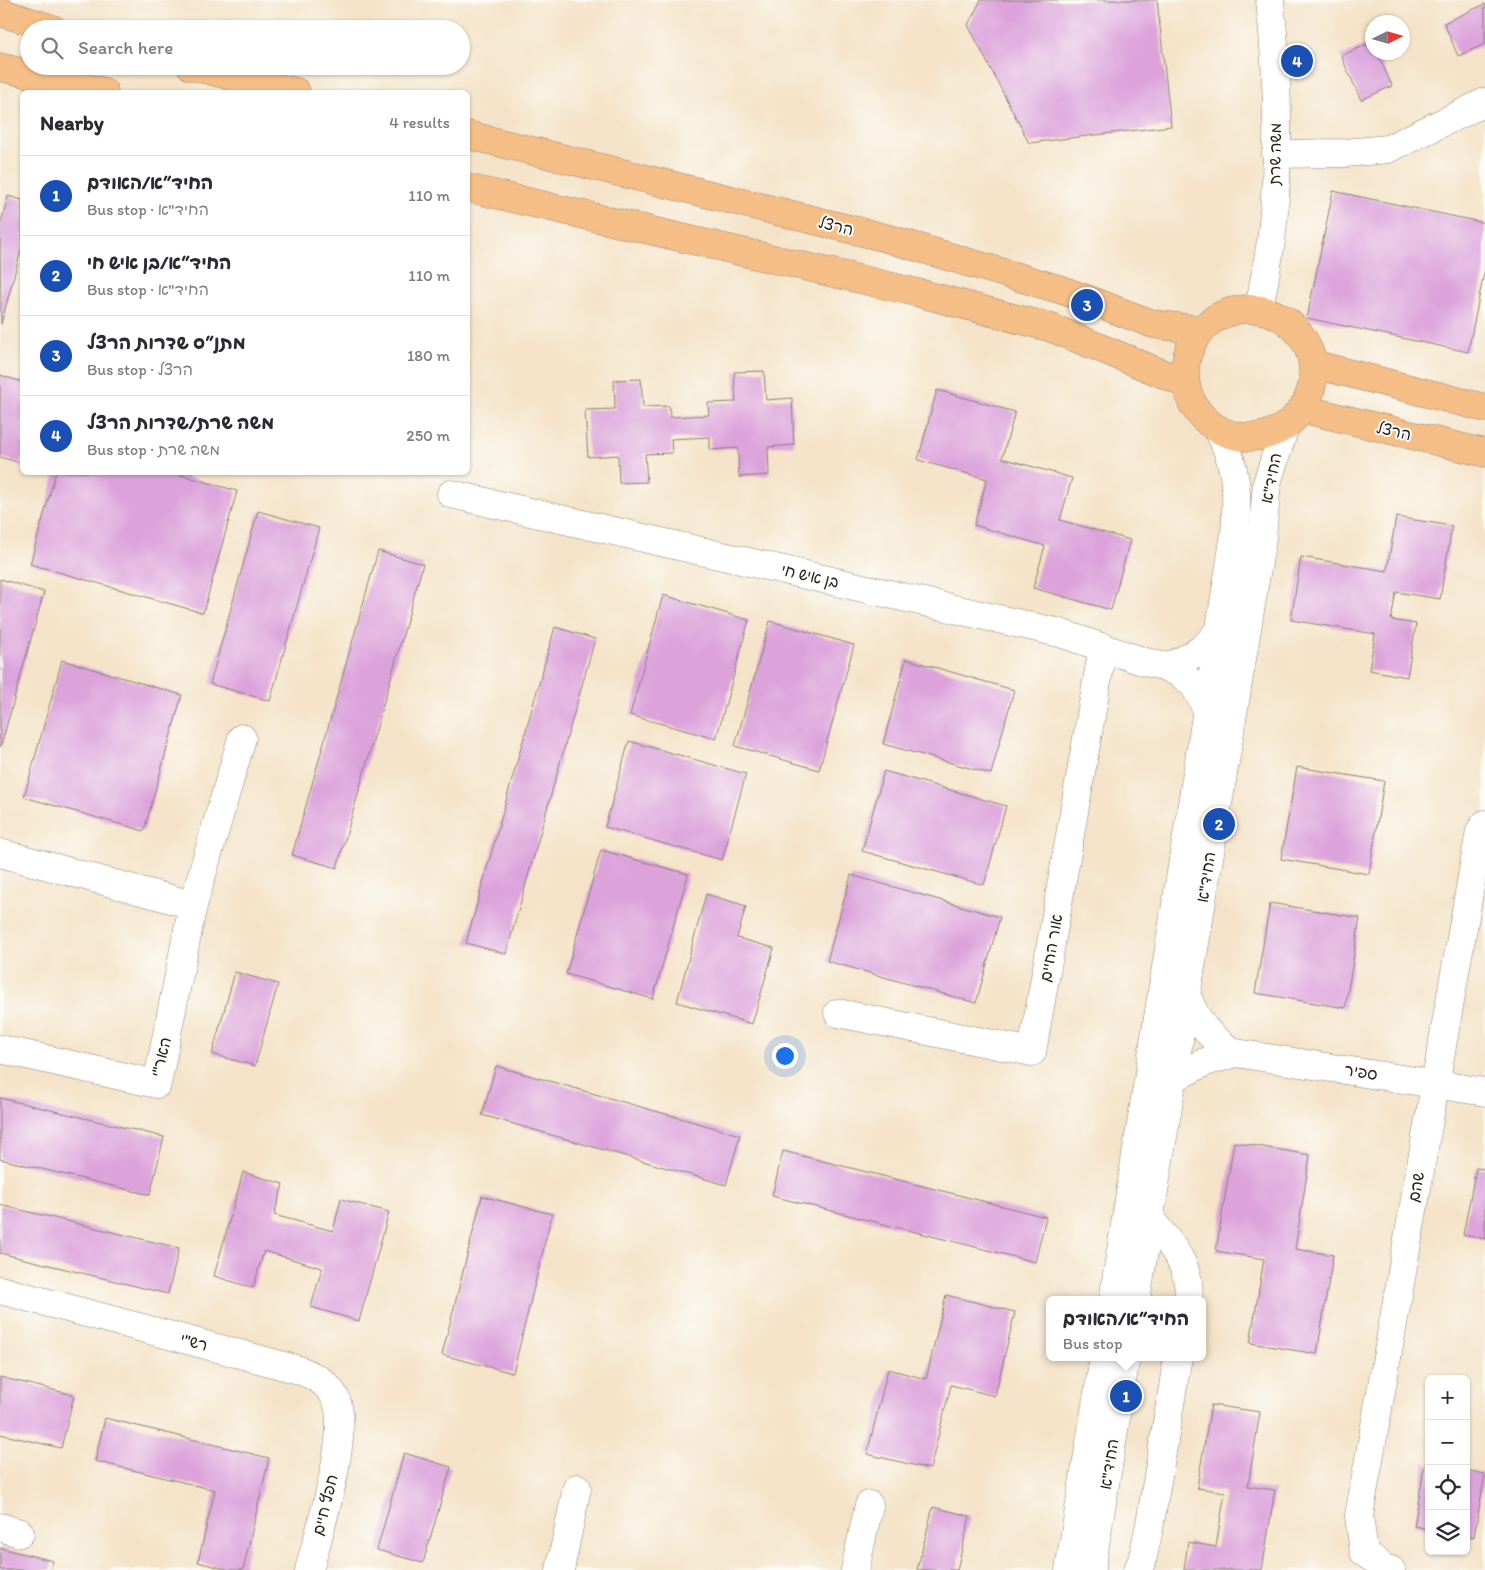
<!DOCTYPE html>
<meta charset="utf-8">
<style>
:root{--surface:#fff;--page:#f7f7f7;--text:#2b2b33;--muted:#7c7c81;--line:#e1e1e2;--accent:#0f766e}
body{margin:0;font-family:Itim,"Playpen Sans Hebrew",sans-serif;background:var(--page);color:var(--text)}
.controls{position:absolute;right:15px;bottom:15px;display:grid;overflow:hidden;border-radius:8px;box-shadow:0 1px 4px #0004}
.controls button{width:45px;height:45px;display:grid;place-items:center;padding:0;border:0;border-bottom:1px solid var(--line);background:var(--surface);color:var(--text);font:25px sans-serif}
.compass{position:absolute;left:1365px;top:15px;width:45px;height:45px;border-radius:50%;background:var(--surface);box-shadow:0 1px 4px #0004;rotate:85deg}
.you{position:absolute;left:784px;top:1055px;width:18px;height:18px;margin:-12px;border:4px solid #fff;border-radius:50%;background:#1a73e8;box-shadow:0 0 0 8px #1a73e833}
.badge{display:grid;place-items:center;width:32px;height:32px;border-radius:50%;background:var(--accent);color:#fff;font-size:16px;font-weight:700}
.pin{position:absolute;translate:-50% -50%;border:2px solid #fff;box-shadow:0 1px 5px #0006}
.popup{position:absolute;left:1046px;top:1296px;width:160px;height:65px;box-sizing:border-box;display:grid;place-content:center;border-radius:8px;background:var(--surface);filter:drop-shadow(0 1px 4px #0005);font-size:16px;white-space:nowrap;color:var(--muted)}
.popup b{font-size:19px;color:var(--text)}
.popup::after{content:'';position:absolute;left:50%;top:100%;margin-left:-10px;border:10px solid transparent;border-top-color:var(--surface)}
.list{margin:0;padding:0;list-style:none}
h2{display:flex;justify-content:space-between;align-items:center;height:65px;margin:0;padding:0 20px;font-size:21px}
h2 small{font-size:16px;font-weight:400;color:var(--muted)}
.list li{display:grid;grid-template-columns:32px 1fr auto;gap:15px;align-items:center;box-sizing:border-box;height:80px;padding:0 20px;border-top:1px solid var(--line)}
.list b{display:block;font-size:19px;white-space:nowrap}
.list p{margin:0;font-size:16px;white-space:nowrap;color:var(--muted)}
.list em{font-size:16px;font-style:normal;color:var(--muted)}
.icon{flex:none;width:28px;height:28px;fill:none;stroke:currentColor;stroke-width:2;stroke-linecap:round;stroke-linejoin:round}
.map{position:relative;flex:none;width:1485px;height:1570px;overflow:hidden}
.search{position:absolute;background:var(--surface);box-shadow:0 1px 4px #0004;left:20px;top:20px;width:450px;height:55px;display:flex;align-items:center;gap:12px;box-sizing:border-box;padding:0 18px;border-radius:28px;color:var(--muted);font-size:19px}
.panel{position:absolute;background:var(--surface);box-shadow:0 1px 4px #0004;left:20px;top:90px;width:450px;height:385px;border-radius:8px}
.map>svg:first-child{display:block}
.building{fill:#dca3db}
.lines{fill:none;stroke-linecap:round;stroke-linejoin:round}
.minor-casing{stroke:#888072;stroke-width:29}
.major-casing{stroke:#888072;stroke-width:29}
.minor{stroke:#fff;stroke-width:28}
.major{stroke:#f6be87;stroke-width:28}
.labels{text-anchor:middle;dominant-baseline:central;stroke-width:4;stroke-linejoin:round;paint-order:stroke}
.street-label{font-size:16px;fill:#1c1c1c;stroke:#fdfcf7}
</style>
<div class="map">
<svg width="1485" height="1570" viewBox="0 0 1485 1570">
<rect width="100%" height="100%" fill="#fdfcf7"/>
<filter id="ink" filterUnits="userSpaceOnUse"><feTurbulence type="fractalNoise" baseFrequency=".02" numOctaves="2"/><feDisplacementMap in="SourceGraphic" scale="10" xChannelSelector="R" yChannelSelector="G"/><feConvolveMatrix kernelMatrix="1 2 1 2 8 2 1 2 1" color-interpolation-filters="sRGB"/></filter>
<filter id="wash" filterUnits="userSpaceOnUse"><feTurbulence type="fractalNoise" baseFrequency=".0096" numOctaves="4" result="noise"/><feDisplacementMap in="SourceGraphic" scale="20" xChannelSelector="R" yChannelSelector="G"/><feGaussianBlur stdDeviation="1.12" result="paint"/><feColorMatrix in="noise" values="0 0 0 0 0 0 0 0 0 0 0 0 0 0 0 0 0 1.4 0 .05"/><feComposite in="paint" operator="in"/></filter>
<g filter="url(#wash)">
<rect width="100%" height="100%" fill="#f4e3c8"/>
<g id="blocks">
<!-- building -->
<g class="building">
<path d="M981 0H1157L1171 126 1029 143 968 25Z"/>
<path d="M1485 4V44L1458 56 1444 23Z"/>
<path d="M1372 42V52H1377L1392 86 1361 100 1341 56Z"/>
<path d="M1333 191 1485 223V268L1468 352 1307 318Z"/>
<path d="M8 196 22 200V246L1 324 0 226Z"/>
<path d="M764 371 766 400 792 398 794 445 768 447 769 475 739 477 738 448 710 450V437L671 439 672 453 645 454 647 482 619 483 618 455 588 457 585 410 615 409 614 380 641 379 643 407 669 406 670 417 709 415 708 403 736 402 734 372Z"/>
<path d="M0 375 22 382V454L20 463 0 457Z"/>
<path d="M937 390 1015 412 1002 458 1072 478 1060 520 1130 540 1111 610 1033 588 1045 546 974 525 987 479 918 460Z"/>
<path d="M56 472H171L237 491 203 613 30 564Z"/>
<path d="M258 511 319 528 270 701 210 684Z"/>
<path d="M1396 517 1452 526 1440 599 1396 592 1391 620 1416 624 1407 677 1369 670 1375 634 1291 620 1301 557 1387 571Z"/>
<path d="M378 551 423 564 337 868 292 855Z"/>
<path d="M0 579 44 592 1 746H0Z"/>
<path d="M663 595 749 620 716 739 630 715Z"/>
<path d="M770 621 854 645 819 770 735 746Z"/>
<path d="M555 627 595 639 506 954 466 943Z"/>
<path d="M906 659 1014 690 991 774 883 744Z"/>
<path d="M62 660 182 695 144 831 24 797Z"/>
<path d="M629 741 746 774 722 860 605 827Z"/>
<path d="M1297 767 1384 781 1369 874 1281 859Z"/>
<path d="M884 771 1006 806 984 885 862 851Z"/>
<path d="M601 850 688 874 653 999 566 974Z"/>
<path d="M851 875 1000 917 976 1003 827 961Z"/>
<path d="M706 894 746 906 737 938 774 948 752 1024 677 1002Z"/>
<path d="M1270 903 1360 918 1345 1008 1255 993Z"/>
<path d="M235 972 278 984 255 1066 212 1054Z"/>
<path d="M496 1066 740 1135 726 1185 482 1115Z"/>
<path d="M0 1098 164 1137 150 1195 0 1159Z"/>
<path d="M1234 1142 1310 1155 1295 1249 1333 1255 1317 1354 1250 1343 1264 1259 1216 1251Z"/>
<path d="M783 1151 1046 1217 1035 1262 772 1196Z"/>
<path d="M1476 1168 1485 1169V1239L1463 1235Z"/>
<path d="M243 1172 283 1184 274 1215 333 1231 341 1199 389 1212 359 1321 311 1307 322 1268 264 1251 253 1288 214 1276Z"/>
<path d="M482 1196 552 1214 513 1373 442 1355Z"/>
<path d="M0 1205 179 1248 168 1294 0 1253Z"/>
<path d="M946 1295 1015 1312 995 1396 951 1385 930 1469 867 1454 888 1369 926 1379Z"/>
<path d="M0 1377 74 1395 61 1448 0 1434Z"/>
<path d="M1211 1405 1260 1412 1248 1486 1275 1490 1262 1570H1184L1188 1542 1216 1547 1225 1492 1197 1488Z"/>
<path d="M105 1418 269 1458 243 1570H229L198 1562 215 1490 95 1461Z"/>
<path d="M404 1453 451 1467 423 1563 377 1550Z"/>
<path d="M1425 1463H1429V1529L1414 1526Z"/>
<path d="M1466 1470 1485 1474 1474 1537 1466 1536Z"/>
<path d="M933 1507 970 1516 957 1570H917Z"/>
<path d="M0 1548 53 1561 50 1570H0Z"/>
</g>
</g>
</g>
<g filter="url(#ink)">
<use href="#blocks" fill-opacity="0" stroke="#888072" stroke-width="1"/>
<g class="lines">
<!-- minor casing -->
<g class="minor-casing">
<g id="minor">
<path d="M1276 154 1345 153 1388 149 1485 102"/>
<path d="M1259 308C1264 283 1269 258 1272 233 1280 157 1278 76 1270 0"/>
<path d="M451 494 1060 633 1142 661 1166 667 1181 674 1194 685 1208 711"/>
<path d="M1166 667C1190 658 1209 648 1222 625"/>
<path d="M0 853 193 905 242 738"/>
<path d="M1186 993C1195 1020 1211 1041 1236 1053L1485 1092"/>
<path d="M838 1013 1032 1052 1103 647"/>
<path d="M0 1049 157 1084 193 905"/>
<path d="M1172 1079 1205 1062 1236 1053"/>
<path d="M1149 1218C1169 1242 1193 1267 1188 1300"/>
<path d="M0 1290 299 1370C314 1376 327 1382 335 1397 352 1430 319 1532 309 1570"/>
<path d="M1113 1300 1235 534C1238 493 1237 467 1219 431"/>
<path d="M1136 1300 1262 538 1267 483 1285 427"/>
<path d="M0 1527 20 1533"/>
<path d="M560 1570 577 1488"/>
<path d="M855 1570 869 1505"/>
<path d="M1069 1570 1104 1357"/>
<path d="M1091 1570 1126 1357"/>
<path d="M1137 1570 1142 1561 1149 1529 1178 1357"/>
<path d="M1391 1570 1385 1569 1364 1552 1359 1516 1480 831 1485 824"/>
</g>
</g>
<!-- major casing -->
<g class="major-casing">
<g id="major">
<path d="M0 12 53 29"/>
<path d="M191 66 296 92"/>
<path d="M0 67 104 92"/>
<path d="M468 135 886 238 1065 291 1153 324 1200 330"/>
<path d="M468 188 919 293 1052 328 1185 383"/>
<circle cx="1249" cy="373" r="64"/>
<path d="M1313 364 1485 408"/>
<path d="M1303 409 1485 453"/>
</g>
</g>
<!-- minor -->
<use href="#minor" class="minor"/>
<!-- major -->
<use href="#major" class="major"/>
</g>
</g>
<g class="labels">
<!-- street labels -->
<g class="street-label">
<text transform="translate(1275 154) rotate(-89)">משה שרת</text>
<text transform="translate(836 226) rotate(14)">הרצל</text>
<text transform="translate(1394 431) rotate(13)">הרצל</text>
<text transform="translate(1271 478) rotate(-79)">החיד"א</text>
<text transform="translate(810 576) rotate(13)">בן איש חי</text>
<text transform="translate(1206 877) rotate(-81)">החיד"א</text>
<text transform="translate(1051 948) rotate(-80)">אור החיים</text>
<text transform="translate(161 1057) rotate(-76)">האר"י</text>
<text transform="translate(1361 1072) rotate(9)">ספיר</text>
<text transform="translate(1416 1187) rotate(-80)">שהם</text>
<text transform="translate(194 1342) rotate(15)">רש"י</text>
<text transform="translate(1109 1464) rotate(-81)">החיד"א</text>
<text transform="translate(325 1505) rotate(-76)">חפץ חיים</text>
</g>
</g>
</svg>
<div class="controls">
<button>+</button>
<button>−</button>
<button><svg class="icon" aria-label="locate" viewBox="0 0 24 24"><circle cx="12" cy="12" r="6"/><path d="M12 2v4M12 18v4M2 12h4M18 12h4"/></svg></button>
<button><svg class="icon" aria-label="layers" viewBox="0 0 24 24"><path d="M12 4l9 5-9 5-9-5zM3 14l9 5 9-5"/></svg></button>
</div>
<svg class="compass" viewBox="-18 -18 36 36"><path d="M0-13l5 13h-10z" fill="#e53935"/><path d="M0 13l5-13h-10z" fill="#7c7c81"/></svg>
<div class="you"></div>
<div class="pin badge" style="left:1126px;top:1396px;background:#1a4fb4">1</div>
<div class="popup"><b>החיד״א/האודם</b>Bus stop</div>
<div class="pin badge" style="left:1219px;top:824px;background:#1a4fb4">2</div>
<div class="pin badge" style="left:1087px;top:305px;background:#1a4fb4">3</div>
<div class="pin badge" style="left:1297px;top:61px;background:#1a4fb4">4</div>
<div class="search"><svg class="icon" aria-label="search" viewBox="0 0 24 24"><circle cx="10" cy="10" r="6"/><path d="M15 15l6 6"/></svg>Search here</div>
<section class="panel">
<h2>Nearby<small>4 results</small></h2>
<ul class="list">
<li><span class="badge" style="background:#1a4fb4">1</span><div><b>החיד״א/האודם</b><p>Bus stop · החיד&quot;א</p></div><em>110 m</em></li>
<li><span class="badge" style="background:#1a4fb4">2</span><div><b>החיד״א/בן איש חי</b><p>Bus stop · החיד&quot;א</p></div><em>110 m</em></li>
<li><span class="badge" style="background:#1a4fb4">3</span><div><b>מתנ״ס שדרות הרצל</b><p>Bus stop · הרצל</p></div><em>180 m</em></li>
<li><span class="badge" style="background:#1a4fb4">4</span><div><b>משה שרת/שדרות הרצל</b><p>Bus stop · משה שרת</p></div><em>250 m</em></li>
</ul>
</section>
</div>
